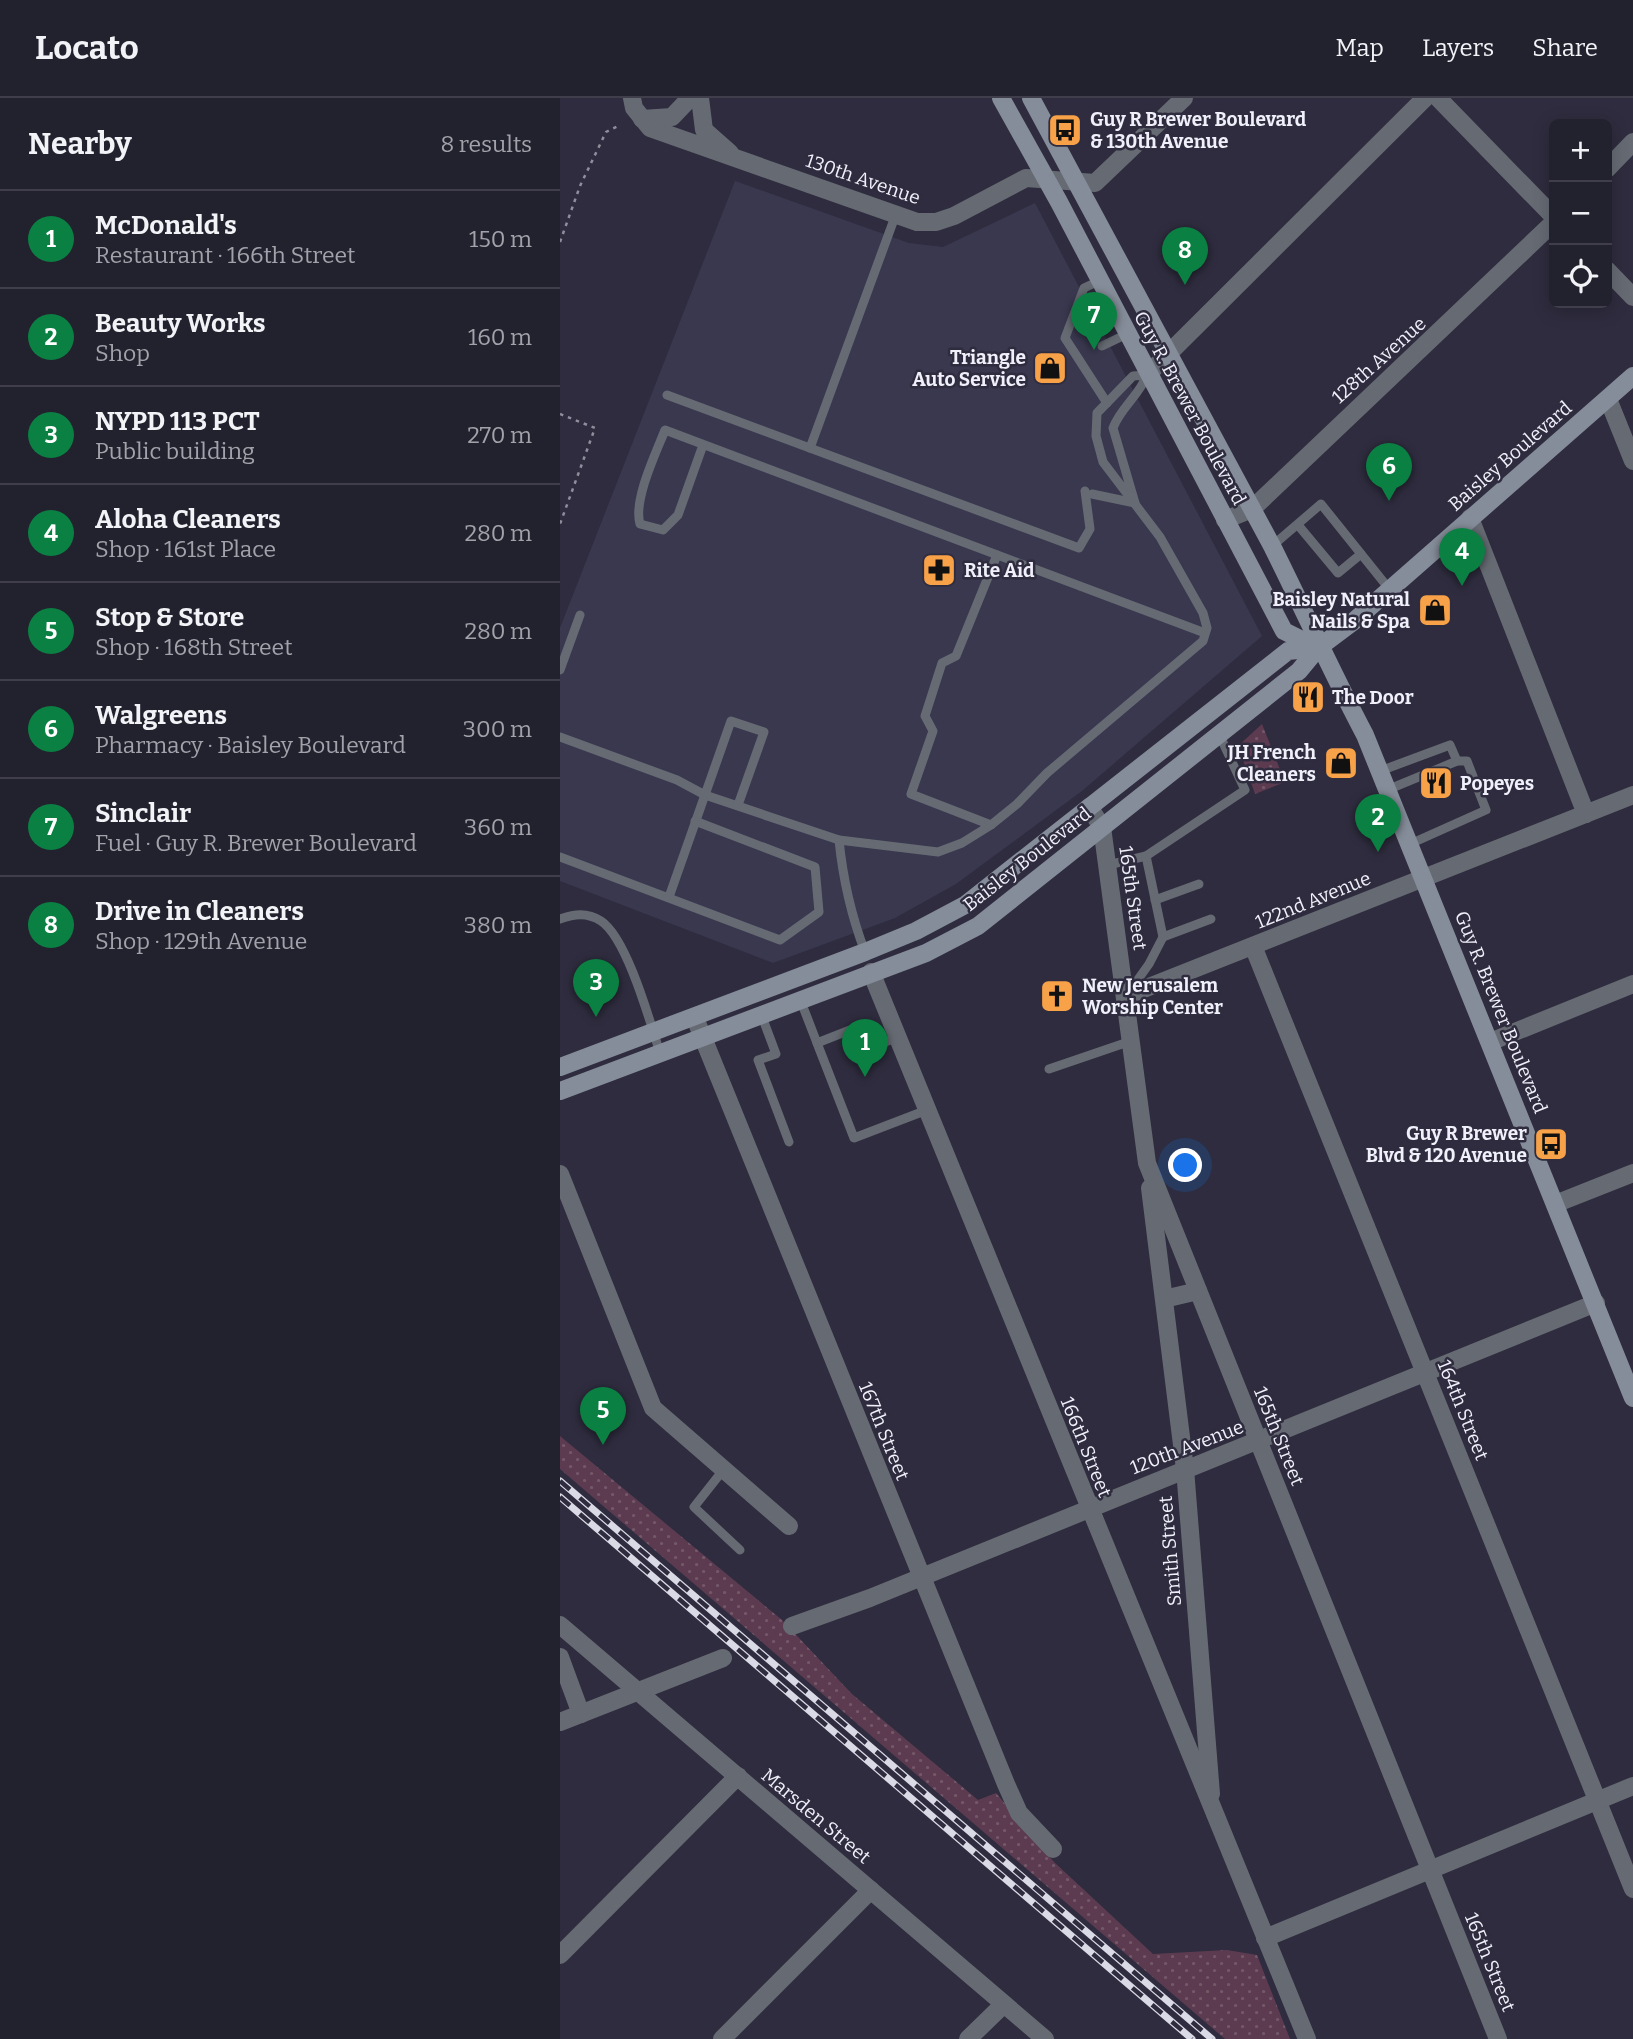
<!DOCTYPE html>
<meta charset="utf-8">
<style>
:root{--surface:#22212e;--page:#2a2936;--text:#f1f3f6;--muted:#a2a3aa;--line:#3f3e4a;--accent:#0b8043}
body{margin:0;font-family:Bitter,serif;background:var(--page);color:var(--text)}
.controls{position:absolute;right:21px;top:21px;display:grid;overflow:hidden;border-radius:10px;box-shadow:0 4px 18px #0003}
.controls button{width:63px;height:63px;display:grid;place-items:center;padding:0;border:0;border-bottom:2px solid var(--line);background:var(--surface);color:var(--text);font:35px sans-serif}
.you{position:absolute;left:626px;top:1068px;width:24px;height:24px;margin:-18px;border:5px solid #fff;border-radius:50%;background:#1a73e8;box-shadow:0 0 0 10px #1a73e833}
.badge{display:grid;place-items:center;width:46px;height:46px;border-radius:50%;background:var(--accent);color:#fff;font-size:23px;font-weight:700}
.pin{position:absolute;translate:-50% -58px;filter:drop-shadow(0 2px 4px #0008)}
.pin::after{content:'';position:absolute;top:37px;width:24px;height:21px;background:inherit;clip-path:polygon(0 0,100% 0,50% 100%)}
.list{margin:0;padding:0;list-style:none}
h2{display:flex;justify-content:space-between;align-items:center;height:91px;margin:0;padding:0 28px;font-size:30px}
h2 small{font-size:23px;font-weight:400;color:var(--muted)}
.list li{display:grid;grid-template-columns:46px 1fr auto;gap:21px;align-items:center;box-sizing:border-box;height:98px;padding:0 28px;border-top:2px solid var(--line)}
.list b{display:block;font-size:26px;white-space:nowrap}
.list p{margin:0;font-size:23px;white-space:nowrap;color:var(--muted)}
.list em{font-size:23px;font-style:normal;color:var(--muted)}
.icon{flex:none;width:38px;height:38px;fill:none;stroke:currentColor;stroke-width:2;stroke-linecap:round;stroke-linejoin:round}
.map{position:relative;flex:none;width:1073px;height:1941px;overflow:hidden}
header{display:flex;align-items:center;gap:42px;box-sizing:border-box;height:98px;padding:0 35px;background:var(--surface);border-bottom:2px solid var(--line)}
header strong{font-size:33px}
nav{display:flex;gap:38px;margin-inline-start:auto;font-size:24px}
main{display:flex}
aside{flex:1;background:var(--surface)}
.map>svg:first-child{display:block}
.built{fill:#39384f}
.grass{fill:url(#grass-dots)}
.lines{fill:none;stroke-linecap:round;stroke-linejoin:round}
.path{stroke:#8f8e9d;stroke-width:2.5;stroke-dasharray:3.5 5;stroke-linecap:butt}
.service{stroke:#666b73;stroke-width:9}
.minor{stroke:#666b73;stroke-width:18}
.secondary{stroke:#858d9a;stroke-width:18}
.rail-casing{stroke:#dadae6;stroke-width:7}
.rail{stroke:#2e2c3e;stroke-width:4.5;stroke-dasharray:13;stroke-linecap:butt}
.labels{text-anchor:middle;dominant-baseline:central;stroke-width:5;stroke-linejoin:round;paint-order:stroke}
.poi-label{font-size:19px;font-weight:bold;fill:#f0f0fb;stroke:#2e2c3e;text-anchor:start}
.street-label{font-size:19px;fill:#f0f0fb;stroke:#2e2c3e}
</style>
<header>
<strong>Locato</strong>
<nav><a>Map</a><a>Layers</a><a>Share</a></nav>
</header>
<main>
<aside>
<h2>Nearby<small>8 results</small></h2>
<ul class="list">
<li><span class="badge">1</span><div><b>McDonald's</b><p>Restaurant · 166th Street</p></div><em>150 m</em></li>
<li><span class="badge">2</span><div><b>Beauty Works</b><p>Shop</p></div><em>160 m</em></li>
<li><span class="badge">3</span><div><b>NYPD 113 PCT</b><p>Public building</p></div><em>270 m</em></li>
<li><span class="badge">4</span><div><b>Aloha Cleaners</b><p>Shop · 161st Place</p></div><em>280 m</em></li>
<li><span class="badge">5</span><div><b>Stop &amp; Store</b><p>Shop · 168th Street</p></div><em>280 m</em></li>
<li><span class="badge">6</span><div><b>Walgreens</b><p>Pharmacy · Baisley Boulevard</p></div><em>300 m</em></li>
<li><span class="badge">7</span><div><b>Sinclair</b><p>Fuel · Guy R. Brewer Boulevard</p></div><em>360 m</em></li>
<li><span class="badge">8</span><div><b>Drive in Cleaners</b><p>Shop · 129th Avenue</p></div><em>380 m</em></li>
</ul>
</aside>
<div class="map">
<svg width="1073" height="1941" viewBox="0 0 1073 1941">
<defs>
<pattern id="grass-dots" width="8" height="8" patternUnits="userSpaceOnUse" patternTransform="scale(1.75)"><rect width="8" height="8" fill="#5c3b50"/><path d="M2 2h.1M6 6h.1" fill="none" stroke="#74586a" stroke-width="1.8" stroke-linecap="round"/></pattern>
</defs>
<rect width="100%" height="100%" fill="#2e2c3e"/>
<!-- built -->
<path class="built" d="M175 83 349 145 383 149 475 105 702 538 522 693 396 786 335 820 213 865 0 783V530Z"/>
<!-- grass -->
<g class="grass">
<path d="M702 626 725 684 695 696 678 648Z"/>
<path d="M0 1338 222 1522 292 1596 418 1702 436 1695 494 1764 593 1856 667 1852 697 1857 730 1941H665L0 1371Z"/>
</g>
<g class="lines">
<!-- path -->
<g class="path">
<path d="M0 144 20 88 46 34 60 27"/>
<path d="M0 316 35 330 0 426"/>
</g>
<!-- service -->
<g class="service">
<path d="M539 183 524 190 505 240 547 305"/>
<path d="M542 248 567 236"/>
<path d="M107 297 519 450 530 431 525 393"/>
<path d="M143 347 118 417 103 432 80 426C73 402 96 355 105 332L645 535"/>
<path d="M250 350 336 116"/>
<path d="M532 396 575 405"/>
<path d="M738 427 778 475 801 456"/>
<path d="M712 448 761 406 830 492"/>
<path d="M0 572 20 517"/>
<path d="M0 639 117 682 145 697 279 742 378 754 402 745 431 727 457 706 487 675 643 543 647 530 643 515 600 439 543 364 536 338 537 315 573 278 587 277C579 298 561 309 553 330L575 405"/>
<path d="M820 673 890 647 897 663"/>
<path d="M827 692 897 663H907L926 712 850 746"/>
<path d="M431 727 351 696 373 633 365 618 382 565 396 558 437 457"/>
<path d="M279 742C283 782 291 817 305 854"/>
<path d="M586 758 603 839 651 821"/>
<path d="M0 759 220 842 259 814 255 769 135 723"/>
<path d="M548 767 586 758 685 692 659 636"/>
<path d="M109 799 171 623 204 634 178 707"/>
<path d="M595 802 639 786"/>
<path d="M0 821C14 816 27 814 41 823 67 840 90 924 100 955"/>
<path d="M569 894 589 866 603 839"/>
<path d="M240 901 257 945 290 932 299 954 338 939"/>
<path d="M201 916 216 956 198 962 229 1044"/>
<path d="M257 945 294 1040 367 1012"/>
<path d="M489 971 571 943"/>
<path d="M164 1371 134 1409 180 1452"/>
</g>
<!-- minor -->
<g class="minor">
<path d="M72 0 74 10 90 30 357 124H376L394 118 466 80 535 85 624 0"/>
<path d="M140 0 144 32 170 55"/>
<path d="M878 0 994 119"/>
<path d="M82 21 112 19 130 0"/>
<path d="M1047 71 1073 44"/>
<path d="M1047 172 1073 199"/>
<path d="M587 277 865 0"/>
<path d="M1048 301 1073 363"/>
<path d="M910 420 1026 716"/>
<path d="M665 422 692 411 994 124"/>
<path d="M529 709 542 729 587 1065 938 1941"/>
<path d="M693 848 1073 1791"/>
<path d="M311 874 747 1941"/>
<path d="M566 898 1073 697"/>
<path d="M135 920 446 1686 459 1715 493 1751"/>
<path d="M930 944 1073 886"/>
<path d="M0 1076 93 1310 229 1428"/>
<path d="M590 1090 625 1371 651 1696"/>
<path d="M995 1106 1073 1075"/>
<path d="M604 1201 638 1193"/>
<path d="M0 1527 485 1941"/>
<path d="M232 1528 310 1500 1036 1205"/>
<path d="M0 1559 21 1616"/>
<path d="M0 1624 163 1560"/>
<path d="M705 1840 1073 1688"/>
<path d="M0 1857 178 1678"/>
<path d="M162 1941 311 1792"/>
<path d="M408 1941 444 1906"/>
</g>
<!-- secondary -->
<g class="secondary">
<path d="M441 0 499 104 724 533 758 550"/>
<path d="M471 0 712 448C744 512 772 575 805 637L1073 1300"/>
<path d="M0 969 305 854 356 833 405 807 728 553 758 550"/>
<path d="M0 993 366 855 418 828 739 573 758 550 794 523 1073 278"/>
</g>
<!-- rail casing -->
<g class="rail-casing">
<g id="rail">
<path d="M0 1383 652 1941"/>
<path d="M0 1399 632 1941"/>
</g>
</g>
<!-- rail -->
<use href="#rail" class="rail"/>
</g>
<!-- icons -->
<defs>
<g id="bus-square" transform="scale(1.75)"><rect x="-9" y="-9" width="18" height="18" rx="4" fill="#f7a149" stroke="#2e2c3e"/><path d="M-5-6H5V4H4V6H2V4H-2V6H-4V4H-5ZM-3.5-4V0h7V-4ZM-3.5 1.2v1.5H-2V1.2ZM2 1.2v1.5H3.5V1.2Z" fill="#111"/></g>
<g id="shop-square" transform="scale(1.75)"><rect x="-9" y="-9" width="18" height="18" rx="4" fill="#f7a149" stroke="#2e2c3e"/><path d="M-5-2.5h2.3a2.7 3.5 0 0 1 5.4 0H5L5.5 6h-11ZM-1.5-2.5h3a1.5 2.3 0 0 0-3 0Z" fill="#111"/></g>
<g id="pharmacy-square" transform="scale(1.75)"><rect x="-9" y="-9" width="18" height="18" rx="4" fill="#f7a149" stroke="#2e2c3e"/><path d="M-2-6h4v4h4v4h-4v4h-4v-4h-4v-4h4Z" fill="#111"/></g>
<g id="restaurant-square" transform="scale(1.75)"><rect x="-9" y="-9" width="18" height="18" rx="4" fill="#f7a149" stroke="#2e2c3e"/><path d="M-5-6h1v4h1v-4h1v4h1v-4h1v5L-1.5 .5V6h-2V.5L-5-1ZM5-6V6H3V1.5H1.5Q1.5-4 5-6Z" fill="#111"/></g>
<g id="church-square" transform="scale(1.75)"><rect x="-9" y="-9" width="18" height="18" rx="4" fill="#f7a149" stroke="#2e2c3e"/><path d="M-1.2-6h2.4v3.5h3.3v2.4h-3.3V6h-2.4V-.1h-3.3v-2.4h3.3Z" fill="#111"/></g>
</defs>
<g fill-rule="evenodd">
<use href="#bus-square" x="505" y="32"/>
<use href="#shop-square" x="490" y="270"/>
<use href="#pharmacy-square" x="379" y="472"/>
<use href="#shop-square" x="875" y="512"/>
<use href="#restaurant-square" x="748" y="599"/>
<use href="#shop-square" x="781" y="665"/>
<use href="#restaurant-square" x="876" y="685"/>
<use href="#church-square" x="497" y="898"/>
<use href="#bus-square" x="991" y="1046"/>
</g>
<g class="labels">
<!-- poi labels -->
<g class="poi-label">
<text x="530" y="21">Guy R Brewer Boulevard<tspan x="530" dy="22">&amp; 130th Avenue</tspan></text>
<text x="466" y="259" text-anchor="end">Triangle<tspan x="466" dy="22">Auto Service</tspan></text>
<text x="404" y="472">Rite Aid</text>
<text x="850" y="501" text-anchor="end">Baisley Natural<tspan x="850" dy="22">Nails &amp; Spa</tspan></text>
<text x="772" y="599">The Door</text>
<text x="756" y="654" text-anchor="end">JH French<tspan x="756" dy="22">Cleaners</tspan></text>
<text x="900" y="685">Popeyes</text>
<text x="522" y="887">New Jerusalem<tspan x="522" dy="22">Worship Center</tspan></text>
<text x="967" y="1035" text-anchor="end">Guy R Brewer<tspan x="967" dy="22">Blvd &amp; 120 Avenue</tspan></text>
</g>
<!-- street labels -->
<g class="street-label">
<text transform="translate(303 81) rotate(19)">130th Avenue</text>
<text transform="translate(819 262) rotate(-42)">128th Avenue</text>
<text transform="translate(630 310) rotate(62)">Guy R. Brewer Boulevard</text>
<text transform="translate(950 358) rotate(-41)">Baisley Boulevard</text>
<text transform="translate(467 761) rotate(-38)">Baisley Boulevard</text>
<text transform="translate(573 800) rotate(82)">165th Street</text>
<text transform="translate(753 802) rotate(-22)">122nd Avenue</text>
<text transform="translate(941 914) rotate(68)">Guy R. Brewer Boulevard</text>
<text transform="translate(903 1312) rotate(68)">164th Street</text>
<text transform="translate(324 1333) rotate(68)">167th Street</text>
<text transform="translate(719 1338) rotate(68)">165th Street</text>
<text transform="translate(526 1349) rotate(68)">166th Street</text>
<text transform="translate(627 1349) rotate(-21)">120th Avenue</text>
<text transform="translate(610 1453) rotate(-95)">Smith Street</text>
<text transform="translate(256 1718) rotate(40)">Marsden Street</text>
<text transform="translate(930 1864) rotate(68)">165th Street</text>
</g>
</g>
</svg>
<div class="controls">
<button>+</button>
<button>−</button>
<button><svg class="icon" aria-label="locate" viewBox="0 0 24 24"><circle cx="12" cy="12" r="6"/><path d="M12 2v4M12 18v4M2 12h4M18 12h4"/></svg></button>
</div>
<div class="you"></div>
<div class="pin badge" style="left:305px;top:979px">1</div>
<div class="pin badge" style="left:818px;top:754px">2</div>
<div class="pin badge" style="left:36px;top:919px">3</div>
<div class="pin badge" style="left:902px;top:488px">4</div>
<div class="pin badge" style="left:43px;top:1347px">5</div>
<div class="pin badge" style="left:829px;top:403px">6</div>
<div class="pin badge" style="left:534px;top:252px">7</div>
<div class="pin badge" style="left:625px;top:187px">8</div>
</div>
</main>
